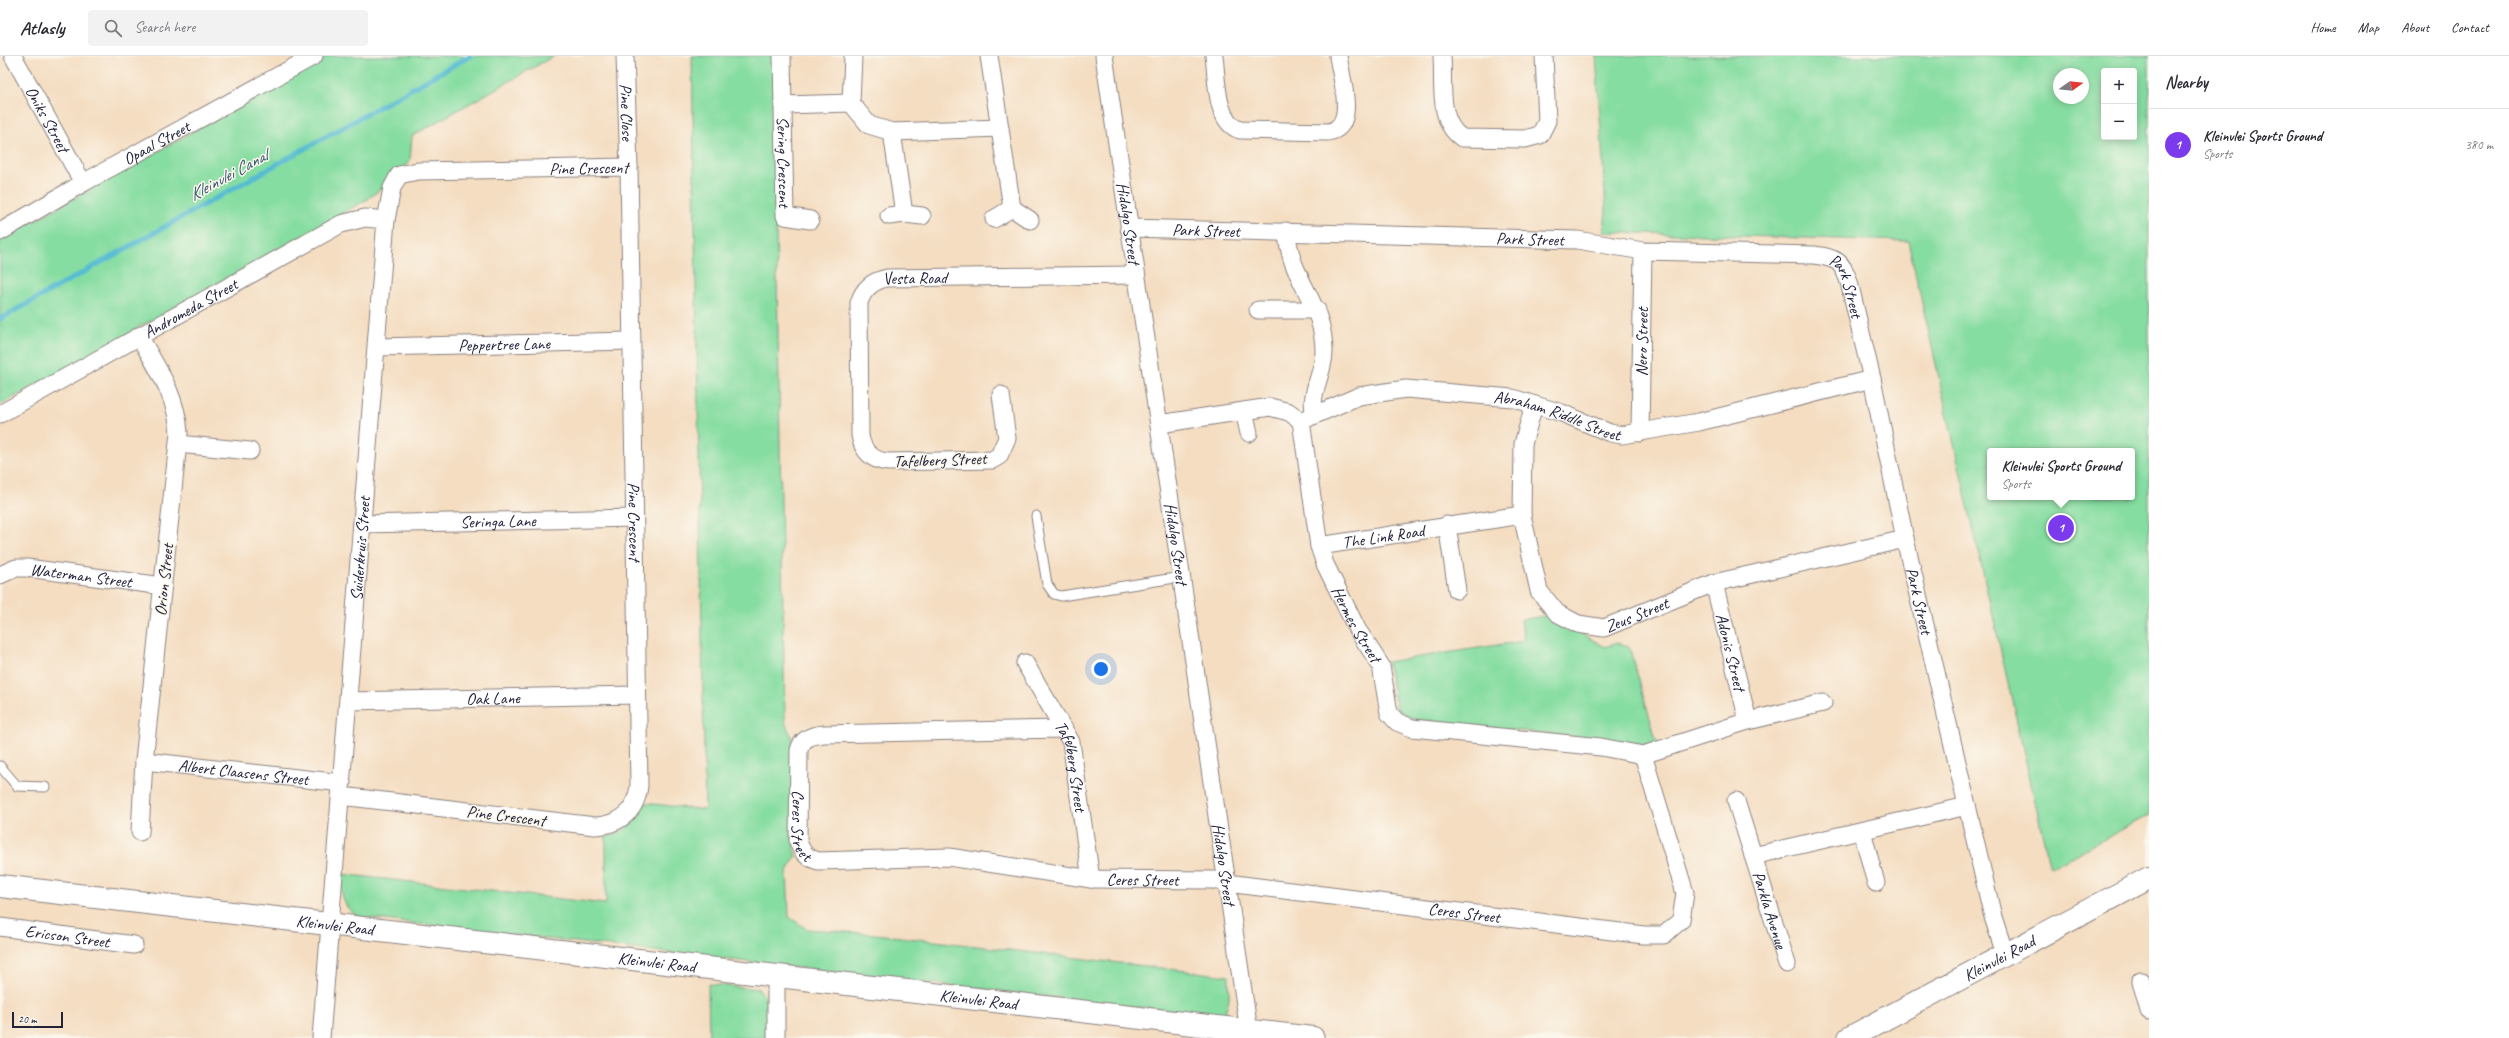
<!DOCTYPE html>
<meta charset="utf-8">
<style>
:root{--surface:#fff;--page:#f2f2f3;--text:#2b2b33;--muted:#7c7c81;--line:#e1e1e2;--accent:#7c3aed}
body{margin:0;font-family:Caveat,sans-serif;background:var(--page);color:var(--text)}
.controls{position:absolute;right:12px;top:12px;display:grid;overflow:hidden;border-radius:4px;box-shadow:0 2px 10px #0003}
.controls button{width:36px;height:36px;display:grid;place-items:center;padding:0;border:0;border-bottom:1px solid var(--line);background:var(--surface);color:var(--text);font:20px sans-serif}
.compass{position:absolute;left:2053px;top:12px;width:36px;height:36px;border-radius:50%;background:var(--surface);box-shadow:0 2px 10px #0003;rotate:75deg}
.scale{position:absolute;left:12px;bottom:10px;width:51px;box-sizing:border-box;padding-left:4px;border:2px solid #22223b;border-top:0;font-size:11px;line-height:14px;white-space:nowrap;color:#22223b;-webkit-text-stroke:3px #fbf7ec;paint-order:stroke}
.you{position:absolute;left:1101px;top:613px;width:14px;height:14px;margin:-10px;border:3px solid #fff;border-radius:50%;background:#1a73e8;box-shadow:0 0 0 6px #1a73e833}
.badge{display:grid;place-items:center;width:26px;height:26px;border-radius:50%;background:var(--accent);color:#fff;font-size:13px;font-weight:700}
.pin{position:absolute;translate:-50% -50%;border:2px solid #fff;box-shadow:0 1px 4px #0006}
.popup{position:absolute;left:1987px;top:392px;width:148px;height:52px;box-sizing:border-box;display:grid;place-content:center;border-radius:4px;background:var(--surface);filter:drop-shadow(0 1px 3px #0005);font-size:13px;white-space:nowrap;color:var(--muted)}
.popup b{font-size:15px;color:var(--text)}
.popup::after{content:'';position:absolute;left:50%;top:100%;margin-left:-8px;border:8px solid transparent;border-top-color:var(--surface)}
.list{margin:0;padding:0;list-style:none}
h2{display:flex;justify-content:space-between;align-items:center;height:52px;margin:0;padding:0 16px;font-size:17px}
h2 small{font-size:13px;font-weight:400;color:var(--muted)}
.list li{display:grid;grid-template-columns:26px 1fr auto;gap:12px;align-items:center;box-sizing:border-box;height:72px;padding:0 16px;border-top:1px solid var(--line)}
.list b{display:block;font-size:15px;white-space:nowrap}
.list p{margin:0;font-size:13px;white-space:nowrap;color:var(--muted)}
.list em{font-size:13px;font-style:normal;color:var(--muted)}
.icon{flex:none;width:22px;height:22px;fill:none;stroke:currentColor;stroke-width:2;stroke-linecap:round;stroke-linejoin:round}
.map{position:relative;flex:none;width:2149px;height:982px;overflow:hidden}
header{display:flex;align-items:center;gap:24px;box-sizing:border-box;height:56px;padding:0 20px;background:var(--surface);border-bottom:1px solid var(--line)}
header strong{font-size:19px}
nav{display:flex;gap:22px;margin-inline-start:auto;font-size:14px}
.search{width:280px;height:36px;background:var(--page);display:flex;align-items:center;gap:10px;box-sizing:border-box;padding:0 14px;border-radius:4px;color:var(--muted);font-size:15px}
main{display:flex}
aside{flex:1;background:var(--surface)}
.map>svg:first-child{display:block}
.green{fill:#86dda1;stroke:#54806e;fill-rule:evenodd}
.lines{fill:none;stroke-linecap:round;stroke-linejoin:round}
.stream{stroke:#55bbd3;stroke-width:5}
.lane-casing{stroke:#8b807e;stroke-width:11}
.street-casing{stroke:#8b807e;stroke-width:19}
.secondary-casing{stroke:#8b807e;stroke-width:24}
.lane{stroke:#fff;stroke-width:9}
.street{stroke:#fff;stroke-width:17}
.secondary{stroke:#fff;stroke-width:22}
.labels{text-anchor:middle;dominant-baseline:central;stroke-width:3;stroke-linejoin:round;paint-order:stroke}
.street-label{font-size:17px;fill:#22223b;stroke:#fbf7ec}
.water-label{font-size:18px;font-style:italic;fill:#345870;stroke:#fbf7ec}
</style>
<header>
<strong>Atlasly</strong>
<div class="search"><svg class="icon" aria-label="search" viewBox="0 0 24 24"><circle cx="10" cy="10" r="6"/><path d="M15 15l6 6"/></svg>Search here</div>
<nav><a>Home</a><a>Map</a><a>About</a><a>Contact</a></nav>
</header>
<main>
<div class="map">
<svg width="2149" height="982" viewBox="0 0 2149 982">
<rect width="100%" height="100%" fill="#fbf7ec"/>
<filter id="ink" filterUnits="userSpaceOnUse"><feTurbulence type="fractalNoise" baseFrequency=".025" numOctaves="2"/><feDisplacementMap in="SourceGraphic" scale="8" xChannelSelector="R" yChannelSelector="G"/><feConvolveMatrix kernelMatrix="1 2 1 2 8 2 1 2 1" color-interpolation-filters="sRGB"/></filter>
<filter id="wash" filterUnits="userSpaceOnUse"><feTurbulence type="fractalNoise" baseFrequency=".012" numOctaves="4" result="noise"/><feDisplacementMap in="SourceGraphic" scale="16" xChannelSelector="R" yChannelSelector="G"/><feGaussianBlur stdDeviation="0.9" result="paint"/><feColorMatrix in="noise" values="0 0 0 0 0 0 0 0 0 0 0 0 0 0 0 0 0 1.4 0 .05"/><feComposite in="paint" operator="in"/></filter>
<g filter="url(#wash)">
<rect width="100%" height="100%" fill="#f4ddc1"/>
<!-- green -->
<g class="green">
<path d="M328 0H554L412 80 410 104 398 119 368 143 0 349V184Z"/>
<path d="M692 0H778L779 161 776 165 785 666 794 687V793L796 800 787 815 789 861 807 873 875 878 1229 920V944L1225 956 1216 960 359 861C341 851 341 837 341 818L606 848V781C625 776 638 766 645 747L705 754Z"/>
<path d="M1596 0H2149V759L2050 812 1908 185 1604 176 1606 153ZM2104 15H2134V81H2104ZM2059 18H2083V42H2059ZM1990 395H2132V441H1990Z"/>
<path d="M1543 560 1554 562 1605 591 1617 587 1629 590 1658 690 1412 663 1397 653 1387 606 1524 585 1521 564Z"/>
<path d="M708 928 759 933C771 945 768 966 769 982H709Z"/>
</g>
<g class="lines">
<!-- stream -->
<path class="stream" d="M0 263 470 0"/>
</g>
</g>
<g filter="url(#ink)">
<g class="lines">
<!-- lane casing -->
<g class="lane-casing">
<g id="lane">
<path d="M1036 460 1047 528 1054 538 1061 540 1181 521"/>
<path d="M0 710 17 730 45 731"/>
</g>
</g>
<!-- street casing -->
<g class="street-casing">
<g id="street">
<path id="s1" d="M13 0 83 127"/>
<path id="s2" d="M625 0 629 111"/>
<path id="s3" d="M782 0 785 160 810 164"/>
<path d="M853 0 851 47 869 69 892 76 1000 72"/>
<path d="M989 0 1012 152"/>
<path id="s4" d="M1104 0 1250 982"/>
<path d="M1214 0C1217 22 1215 66 1240 74L1328 76C1358 71 1341 22 1338 0"/>
<path d="M1442 0C1444 26 1437 66 1462 82L1525 83 1540 79 1547 65 1544 0"/>
<path d="M784 49 851 47"/>
<path d="M892 76 904 158"/>
<path d="M889 160 904 158 922 160"/>
<path d="M994 163 1012 152 1030 164"/>
<path id="s5" d="M1129 172 1577 184 1643 195 1814 199C1836 202 1842 204 1849 226L1872 323 1905 483 1993 861 2005 898"/>
<path d="M1286 175C1288 187 1290 200 1295 211 1308 242 1324 260 1324 296 1324 317 1308 339 1315 359"/>
<path id="s6" d="M0 176 83 127 314 0"/>
<path d="M1258 254H1317"/>
<path d="M139 280C157 312 177 340 179 377L144 705 140 776"/>
<path id="s7" d="M377 291 631 285"/>
<path id="s8" d="M1001 339 1007 382 999 400 992 404 888 406C872 405 862 394 860 379L859 247C863 233 872 225 887 222L1136 219"/>
<path id="s9" d="M1534 349 1523 388 1522 459 1539 535 1557 557 1578 568 1604 572 1714 527 1905 483"/>
<path d="M1244 355 1249 377"/>
<path id="s10" d="M0 358 341 168 365 162 386 164"/>
<path id="s11" d="M1301 365 1319 490 1325 508 1357 573 1381 610 1389 657 1397 666 1412 672 1601 691 1643 699 1748 665 1823 647"/>
<path id="s12" d="M1301 365 1359 340 1406 333 1512 342 1562 357 1610 377 1622 379 1699 366 1872 323"/>
<path d="M1159 368 1270 351 1289 356 1301 365"/>
<path id="s13" d="M1640 377 1643 195"/>
<path d="M178 388 250 395"/>
<path id="s14" d="M362 468 634 462"/>
<path d="M1447 469 1457 534"/>
<path id="s15" d="M1319 490 1522 459"/>
<path id="s16" d="M0 519 16 512H27L163 530"/>
<path id="s17" d="M1714 527 1748 665"/>
<path id="s18" d="M1025 607 1071 686 1091 823"/>
<path id="s19" d="M349 645 636 639"/>
<path id="s20" d="M1064 673 824 678C812 679 802 682 799 694L798 785C802 797 806 801 818 805L949 801 1091 823 1214 824 1227 827 1644 879H1664L1681 864 1685 837 1643 699"/>
<path id="s21" d="M144 705 342 727"/>
<path id="s22" d="M1736 745 1787 908"/>
<path d="M1862 775 1876 827"/>
<path d="M1753 800 1967 750"/>
<path id="s23" d="M0 871 134 889"/>
<path d="M776 920V982"/>
<path d="M2141 925 2149 955"/>
<path id="s24" d="M321 982 386 164 392 132 399 119 418 115 629 111 639 729C637 754 620 769 595 770L341 740"/>
</g>
</g>
<!-- secondary casing -->
<g class="secondary-casing">
<g id="secondary">
<path id="s25" d="M0 830 1313 982"/>
<path id="s26" d="M1849 982 2149 822"/>
</g>
</g>
<!-- lane -->
<use href="#lane" class="lane"/>
<!-- street -->
<use href="#street" class="street"/>
<!-- secondary -->
<use href="#secondary" class="secondary"/>
</g>
</g>
<g class="labels">
<!-- street labels -->
<g class="street-label">
<text stroke="none"><textPath href="#s2" startOffset="56">Pine Close</textPath></text>
<text stroke="none"><textPath href="#s1" startOffset="72">Oniks Street</textPath></text>
<text stroke="none"><textPath href="#s6" startOffset="180">Opaal Street</textPath></text>
<text stroke="none"><textPath href="#s3" startOffset="106">Sering Crescent</textPath></text>
<text stroke="none"><textPath href="#s24" startOffset="1058">Pine Crescent</textPath></text>
<text stroke="none"><textPath href="#s4" startOffset="169">Hidalgo Street</textPath></text>
<text stroke="none"><textPath href="#s5" startOffset="77">Park Street</textPath></text>
<text stroke="none"><textPath href="#s5" startOffset="401">Park Street</textPath></text>
<text stroke="none"><textPath href="#s8" startOffset="417">Vesta Road</textPath></text>
<text stroke="none"><textPath href="#s5" startOffset="737">Park Street</textPath></text>
<text stroke="none"><textPath href="#s10" startOffset="218">Andromeda Street</textPath></text>
<text stroke="none"><textPath href="#s13" startOffset="91">Nero Street</textPath></text>
<text stroke="none"><textPath href="#s7" startOffset="127">Peppertree Lane</textPath></text>
<text stroke="none"><textPath href="#s12" startOffset="265">Abraham Riddle Street</textPath></text>
<text transform="translate(940 404) rotate(-2)">Tafelberg Street</text>
<text stroke="none"><textPath href="#s14" startOffset="136">Seringa Lane</textPath></text>
<text stroke="none"><textPath href="#s24" startOffset="1453">Pine Crescent</textPath></text>
<text stroke="none"><textPath href="#s15" startOffset="65">The Link Road</textPath></text>
<text stroke="none"><textPath href="#s4" startOffset="493">Hidalgo Street</textPath></text>
<text stroke="none"><textPath href="#s24" startOffset="491">Suiderkruis Street</textPath></text>
<text stroke="none"><textPath href="#s16" startOffset="83">Waterman Street</textPath></text>
<text transform="translate(164 524) rotate(-84)">Orion Street</text>
<text stroke="none"><textPath href="#s5" startOffset="1061">Park Street</textPath></text>
<text stroke="none"><textPath href="#s9" startOffset="303">Zeus Street</textPath></text>
<text stroke="none"><textPath href="#s11" startOffset="213">Hermes Street</textPath></text>
<text stroke="none"><textPath href="#s17" startOffset="71">Adonis Street</textPath></text>
<text stroke="none"><textPath href="#s19" startOffset="144">Oak Lane</textPath></text>
<text stroke="none"><textPath href="#s18" startOffset="115">Tafelberg Street</textPath></text>
<text stroke="none"><textPath href="#s21" startOffset="100">Albert Claasens Street</textPath></text>
<text transform="translate(506 760) rotate(7)">Pine Crescent</text>
<text stroke="none"><textPath href="#s20" startOffset="348">Ceres Street</textPath></text>
<text stroke="none"><textPath href="#s4" startOffset="817">Hidalgo Street</textPath></text>
<text stroke="none"><textPath href="#s20" startOffset="719">Ceres Street</textPath></text>
<text stroke="none"><textPath href="#s22" startOffset="114">Parkla Avenue</textPath></text>
<text stroke="none"><textPath href="#s20" startOffset="1043">Ceres Street</textPath></text>
<text stroke="none"><textPath href="#s25" startOffset="337">Kleinvlei Road</textPath></text>
<text stroke="none"><textPath href="#s23" startOffset="68">Ericson Street</textPath></text>
<text stroke="none"><textPath href="#s26" startOffset="170">Kleinvlei Road</textPath></text>
<text stroke="none"><textPath href="#s25" startOffset="661">Kleinvlei Road</textPath></text>
<text stroke="none"><textPath href="#s25" startOffset="985">Kleinvlei Road</textPath></text>
</g>
<!-- water labels -->
<g class="water-label">
<text transform="translate(228 119) rotate(-29)">Kleinvlei Canal</text>
</g>
</g>
</svg>
<div class="controls">
<button>+</button>
<button>−</button>
</div>
<svg class="compass" viewBox="-18 -18 36 36"><path d="M0-13l5 13h-10z" fill="#e53935"/><path d="M0 13l5-13h-10z" fill="#7c7c81"/></svg>
<div class="scale">20 m</div>
<div class="you"></div>
<div class="pin badge" style="left:2061px;top:472px">1</div>
<div class="popup"><b>Kleinvlei Sports Ground</b>Sports</div>
</div>
<aside>
<h2>Nearby<small></small></h2>
<ul class="list">
<li><span class="badge">1</span><div><b>Kleinvlei Sports Ground</b><p>Sports</p></div><em>380 m</em></li>
</ul>
</aside>
</main>
